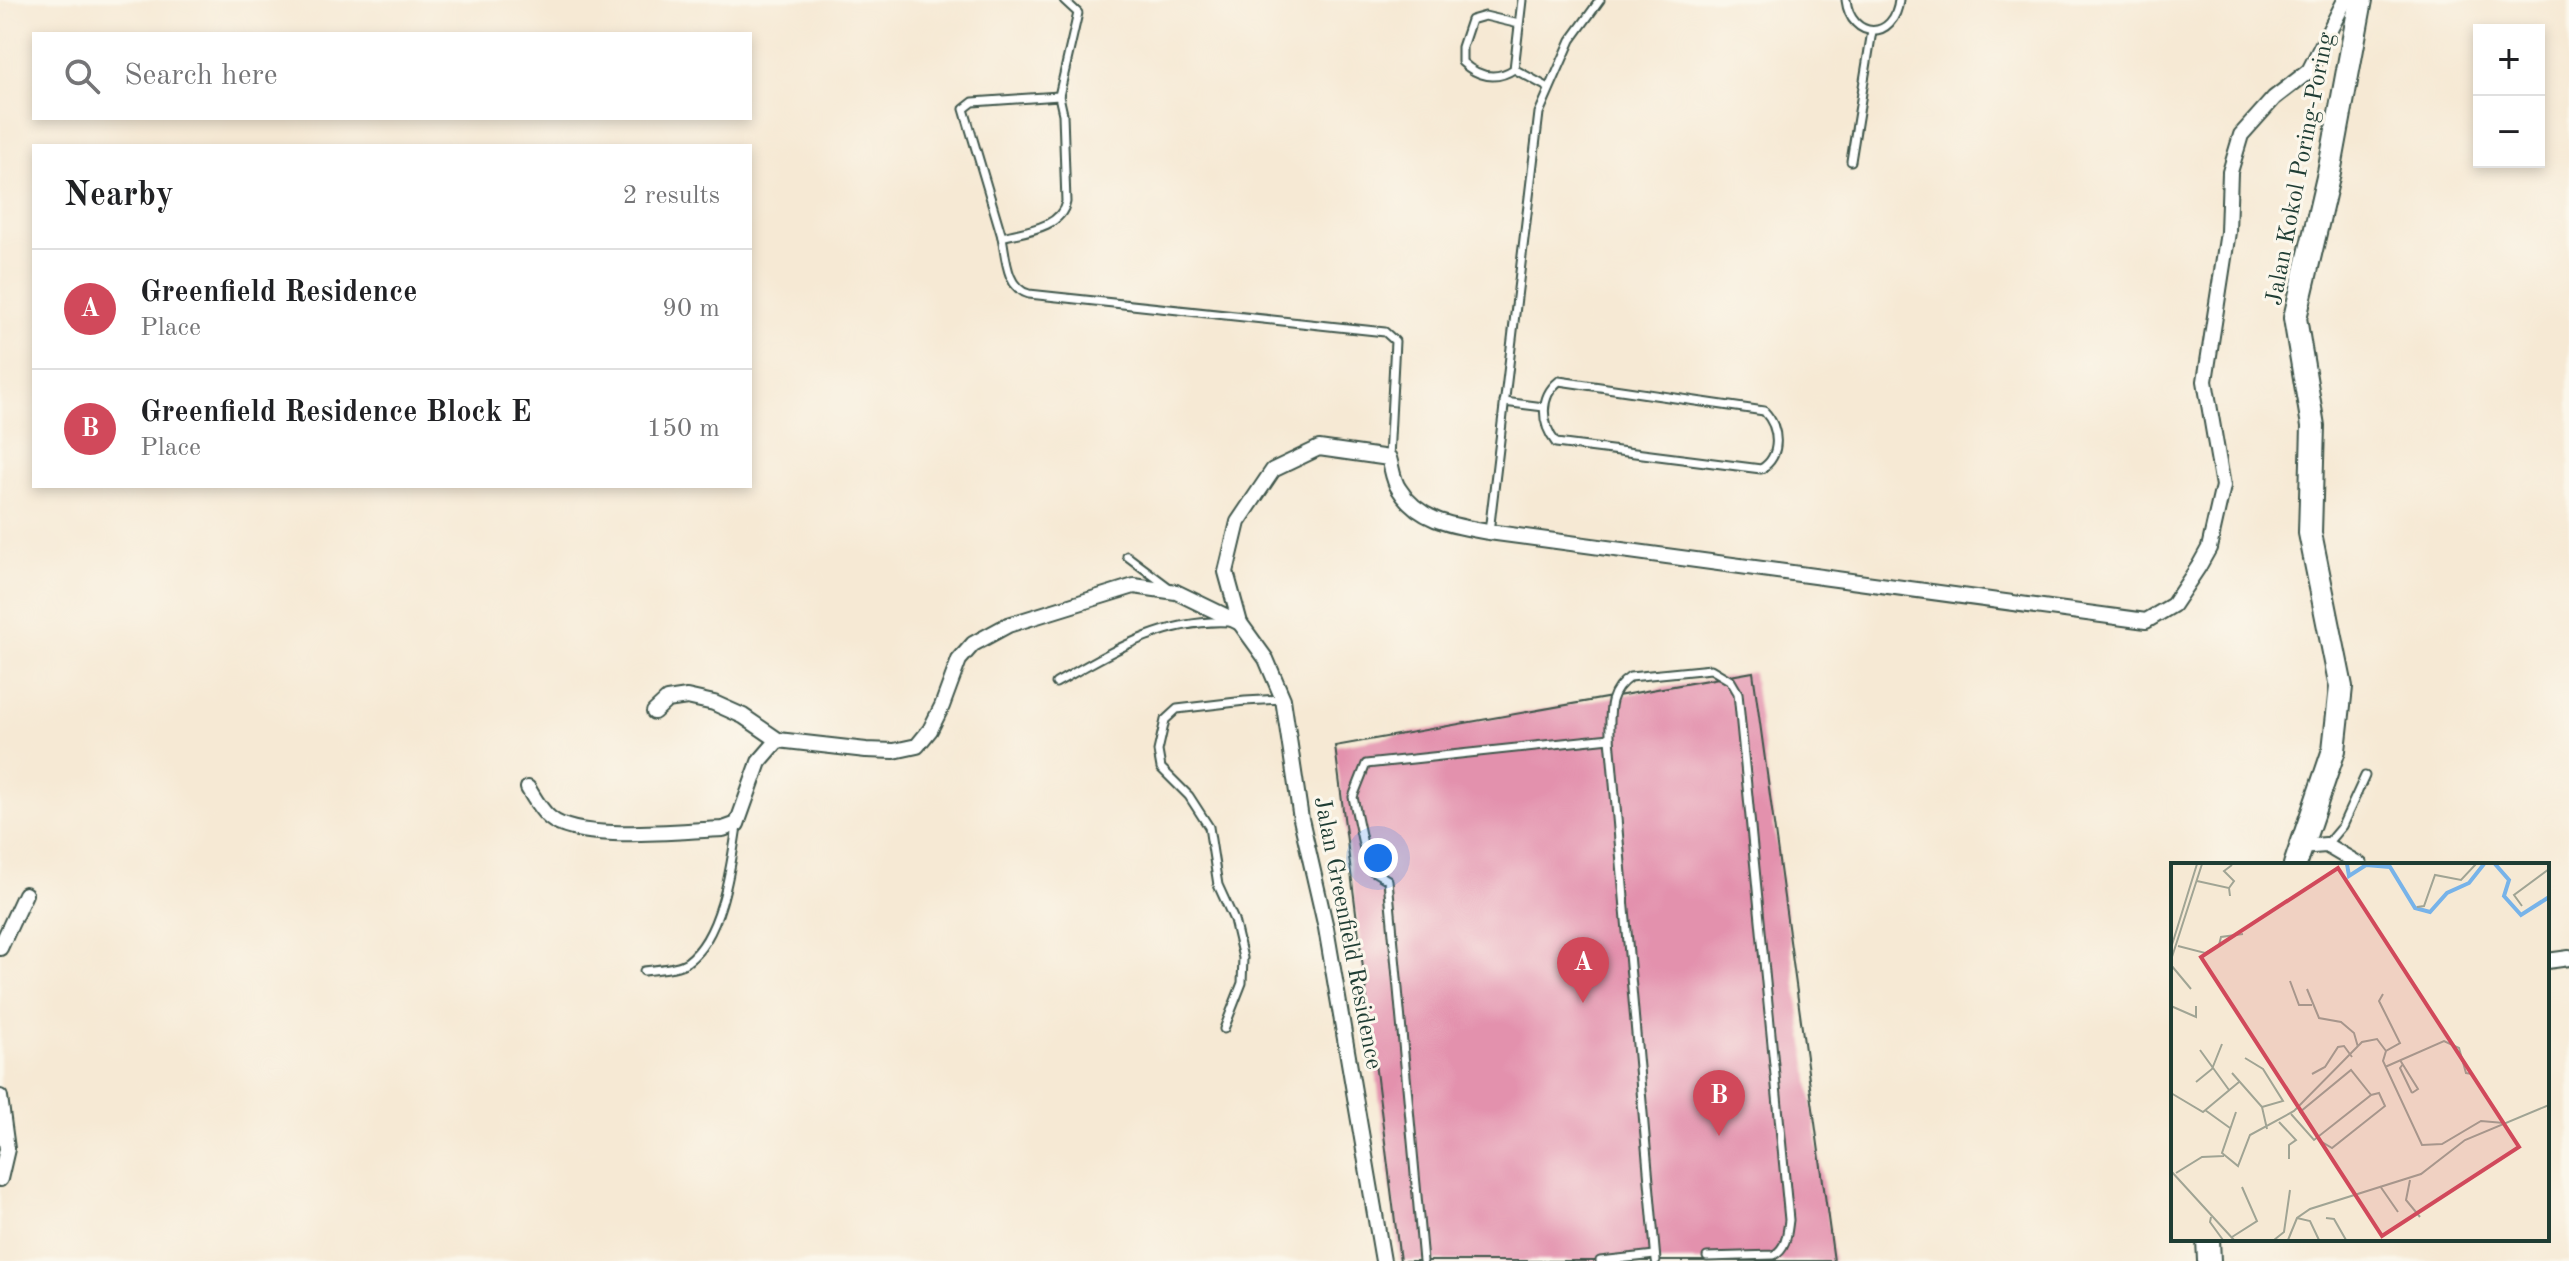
<!DOCTYPE html>
<meta charset="utf-8">
<style>
:root{--surface:#fff;--page:#f2f2f2;--text:#202124;--muted:#757577;--line:#e0e0e0;--accent:#d1495b}
body{margin:0;font-family:"Old Standard TT",serif;background:var(--page);color:var(--text)}
.controls{position:absolute;right:24px;top:24px;display:grid;overflow:hidden;border-radius:0px;box-shadow:0 4px 12px #0003}
.controls button{width:72px;height:72px;display:grid;place-items:center;padding:0;border:0;border-bottom:2px solid var(--line);background:var(--surface);color:var(--text);font:40px sans-serif}
.you{position:absolute;left:1378px;top:858px;width:28px;height:28px;margin:-20px;border:6px solid #fff;border-radius:50%;background:#1a73e8;box-shadow:0 0 0 12px #1a73e833}
.badge{display:grid;place-items:center;width:52px;height:52px;border-radius:50%;background:var(--accent);color:#fff;font-size:26px;font-weight:700}
.pin{position:absolute;translate:-50% -66px;filter:drop-shadow(0 2px 4px #0008)}
.pin::after{content:'';position:absolute;top:42px;width:28px;height:24px;background:inherit;clip-path:polygon(0 0,100% 0,50% 100%)}
.list{margin:0;padding:0;list-style:none}
h2{display:flex;justify-content:space-between;align-items:center;height:104px;margin:0;padding:0 32px;font-size:34px}
h2 small{font-size:26px;font-weight:400;color:var(--muted)}
.list li{display:grid;grid-template-columns:52px 1fr auto;gap:24px;align-items:center;box-sizing:border-box;height:120px;padding:0 32px;border-top:2px solid var(--line)}
.list b{display:block;font-size:30px;white-space:nowrap}
.list p{margin:0;font-size:26px;white-space:nowrap;color:var(--muted)}
.list em{font-size:26px;font-style:normal;color:var(--muted)}
.icon{flex:none;width:44px;height:44px;fill:none;stroke:currentColor;stroke-width:2;stroke-linecap:round;stroke-linejoin:round}
.map{position:relative;flex:none;width:2569px;height:1261px;overflow:hidden}
.search{position:absolute;background:var(--surface);box-shadow:0 4px 12px #0003;left:32px;top:32px;width:720px;height:88px;display:flex;align-items:center;gap:20px;box-sizing:border-box;padding:0 28px;border-radius:0px;color:var(--muted);font-size:30px}
.panel{position:absolute;background:var(--surface);box-shadow:0 4px 12px #0003;left:32px;top:144px;width:720px;height:344px;border-radius:0px}
.map>svg:first-child{display:block}
.building{fill:#e391ad}
.lines{fill:none;stroke-linecap:round;stroke-linejoin:round}
.service-casing{stroke:#3f574c;stroke-width:11}
.minor-casing{stroke:#3f574c;stroke-width:18}
.secondary-casing{stroke:#3f574c;stroke-width:26}
.service{stroke:#fff;stroke-width:7}
.minor{stroke:#fff;stroke-width:14}
.secondary{stroke:#fff;stroke-width:22}
.labels{text-anchor:middle;dominant-baseline:central;stroke-width:6;stroke-linejoin:round;paint-order:stroke}
.street-label{font-size:24px;fill:#1f3d34;stroke:#fbf7ec}
.inset-river{fill:none;stroke:#77b3e9;stroke-width:4}
.inset-road{fill:none;stroke:#a0a494;stroke-width:2}
.view{fill:#d1495b;fill-opacity:0.15;stroke:#d1495b;stroke-width:4}
.inset-edge{fill:none;stroke:#1f3d34;stroke-width:4}
</style>
<div class="map">
<svg width="2569" height="1261" viewBox="0 0 2569 1261">
<rect width="100%" height="100%" fill="#fbf7ec"/>
<filter id="ink" filterUnits="userSpaceOnUse"><feTurbulence type="fractalNoise" baseFrequency=".0125" numOctaves="2"/><feDisplacementMap in="SourceGraphic" scale="16" xChannelSelector="R" yChannelSelector="G"/><feConvolveMatrix kernelMatrix="1 2 1 2 8 2 1 2 1" color-interpolation-filters="sRGB"/></filter>
<filter id="wash" filterUnits="userSpaceOnUse"><feTurbulence type="fractalNoise" baseFrequency=".006" numOctaves="4" result="noise"/><feDisplacementMap in="SourceGraphic" scale="32" xChannelSelector="R" yChannelSelector="G"/><feGaussianBlur stdDeviation="1.8" result="paint"/><feColorMatrix in="noise" values="0 0 0 0 0 0 0 0 0 0 0 0 0 0 0 0 0 1.4 0 .05"/><feComposite in="paint" operator="in"/></filter>
<g filter="url(#wash)">
<rect width="100%" height="100%" fill="#f6e9d4"/>
<g id="blocks">
<!-- building -->
<path class="building" d="M1753 672 1834 1261H1400L1335 746Z"/>
</g>
</g>
<g filter="url(#ink)">
<use href="#blocks" fill-opacity="0" stroke="#3f574c" stroke-width="2"/>
<g class="lines">
<!-- service casing -->
<g class="service-casing">
<g id="service">
<path d="M1846 0C1851 41 1895 40 1899 0"/>
<path d="M1519 24 1485 16 1471 20 1462 47V62C1478 77 1496 81 1514 69L1522 0"/>
<path d="M1514 69 1549 88"/>
<path d="M1059 96 1063 114 1066 202C1061 228 1025 231 1002 237L964 109 973 102Z"/>
<path d="M1059 96 1078 13 1064 0"/>
<path d="M1851 161 1872 31"/>
<path d="M1002 237C1006 257 1006 288 1029 294L1385 332 1395 341 1389 458"/>
<path d="M1559 381 1764 411C1780 428 1782 456 1761 469L1556 443C1541 424 1539 397 1559 381Z"/>
<path d="M1504 402 1544 407"/>
<path d="M1489 532 1539 113 1571 40 1600 0"/>
<path d="M1127 556 1171 589"/>
<path d="M1056 683C1111 652 1164 618 1230 622"/>
<path d="M1610 738C1610 713 1607 692 1630 677L1711 669 1731 681 1738 693 1789 1220C1787 1234 1787 1247 1774 1255L1707 1257"/>
<path d="M2326 845 2342 826 2365 776"/>
<path d="M644 971C656 969 677 969 687 962 722 937 731 866 737 826"/>
<path d="M1224 1029 1242 983 1243 958 1234 920 1218 885 1209 827 1189 796 1161 768 1158 751 1165 720 1177 709 1245 701 1283 699"/>
<path d="M1423 1261 1388 880 1368 868 1353 797 1366 764 1610 738 1656 1261"/>
<path d="M1600 1261 1655 1255"/>
</g>
</g>
<!-- minor casing -->
<g class="minor-casing">
<g id="minor">
<path d="M654 712 667 700 687 697 714 703 743 716 778 740 866 750 894 751 917 746 930 730 942 706 959 660 973 644 1008 625 1134 586 1176 592 1240 623"/>
<path d="M528 788C534 798 541 811 550 818 579 843 684 830 723 829L737 824 759 762 778 740"/>
<path d="M2300 847 2326 845 2360 865"/>
<path d="M0 948 25 894"/>
<path d="M2547 961 2569 958"/>
<path d="M0 1097 7 1149 0 1179"/>
<path d="M1383 1261 1326 928 1301 819 1283 699 1266 659 1240 623 1226 572 1238 522 1273 470 1319 448 1389 458C1392 468 1393 481 1399 489 1419 522 1455 526 1489 532L2146 621 2173 605 2199 566 2209 548 2223 486 2205 381 2228 232 2230 172 2241 135 2274 98 2309 71 2345 0"/>
</g>
</g>
<!-- secondary casing -->
<g class="secondary-casing">
<g id="secondary">
<path d="M2295 865 2334 750 2341 687 2310 533 2313 426 2295 318 2329 173 2361 0"/>
<path d="M2208 1239 2209 1261"/>
</g>
</g>
<!-- service -->
<use href="#service" class="service"/>
<!-- minor -->
<use href="#minor" class="minor"/>
<!-- secondary -->
<use href="#secondary" class="secondary"/>
</g>
</g>
<g class="labels">
<!-- street labels -->
<g class="street-label">
<text transform="translate(2301 169) rotate(-79)">Jalan Kokol Poring-Poring</text>
<text transform="translate(1347 933) rotate(79)">Jalan Greenfield Residence</text>
</g>
</g>
<!-- overview -->
<g transform="translate(2171 863)">
<rect width="378" height="378" fill="#f6e9d4"/>
<path class="inset-river" d="M176 1 178 13 195 2 219 4 244 45 259 49 276 30 298 20 313 1M324 1 338 17 333 33 350 52 378 34"/>
<path class="inset-road" d="M26 18 58 25 59 33M58 25 63 18 53 8 61 2M351 43 343 32 378 6M246 44 253 43 264 12 290 17 305 1M7 83 34 90 48 82 50 74 72 71M0 85 26 1M0 97 31 1M0 102 20 126M119 118 128 142H141M136 126 148 155 170 159 183 170 187 184M212 131 208 138 229 180 215 188 212 198 251 282 271 281 310 258 333 260M0 143 25 154V143M29 187 58 227M74 195 92 206 112 238 91 244M229 197 247 226 241 230M232 201 229 205 241 230M214 204 273 178 288 185 295 210 301 211 297 205M61 210 91 244 96 266M141 211 154 204 167 184 173 183 181 194M25 219 41 206 51 181M0 230 32 249 68 219M34 247 59 265M65 249 51 290 67 303 79 272 123 248 191 179 206 176 215 188M120 251 143 277 200 232 180 207 129 249 147 273M108 259 125 277 118 282V296M151 279 161 285 214 243 208 230 200 232M0 308 63 377M5 310 31 294 53 293M239 317 235 337 249 354M209 323 227 349M40 354 39 359 52 377M126 355 139 358 148 377M155 355 163 356 175 377M61 374 86 358 71 324M103 377 113 369 119 327M117 377 126 355 139 346 250 311 294 277 378 242"/>
<path class="view" d="M167 5 348 284 211 373 30 94Z"/>
<rect width="378" height="378" class="inset-edge"/>
</g>
</svg>
<div class="controls">
<button>+</button>
<button>−</button>
</div>
<div class="you"></div>
<div class="pin badge" style="left:1583px;top:1003px">A</div>
<div class="pin badge" style="left:1719px;top:1136px">B</div>
<div class="search"><svg class="icon" aria-label="search" viewBox="0 0 24 24"><circle cx="10" cy="10" r="6"/><path d="M15 15l6 6"/></svg>Search here</div>
<section class="panel">
<h2>Nearby<small>2 results</small></h2>
<ul class="list">
<li><span class="badge">A</span><div><b>Greenfield Residence</b><p>Place</p></div><em>90 m</em></li>
<li><span class="badge">B</span><div><b>Greenfield Residence Block E</b><p>Place</p></div><em>150 m</em></li>
</ul>
</section>
</div>
